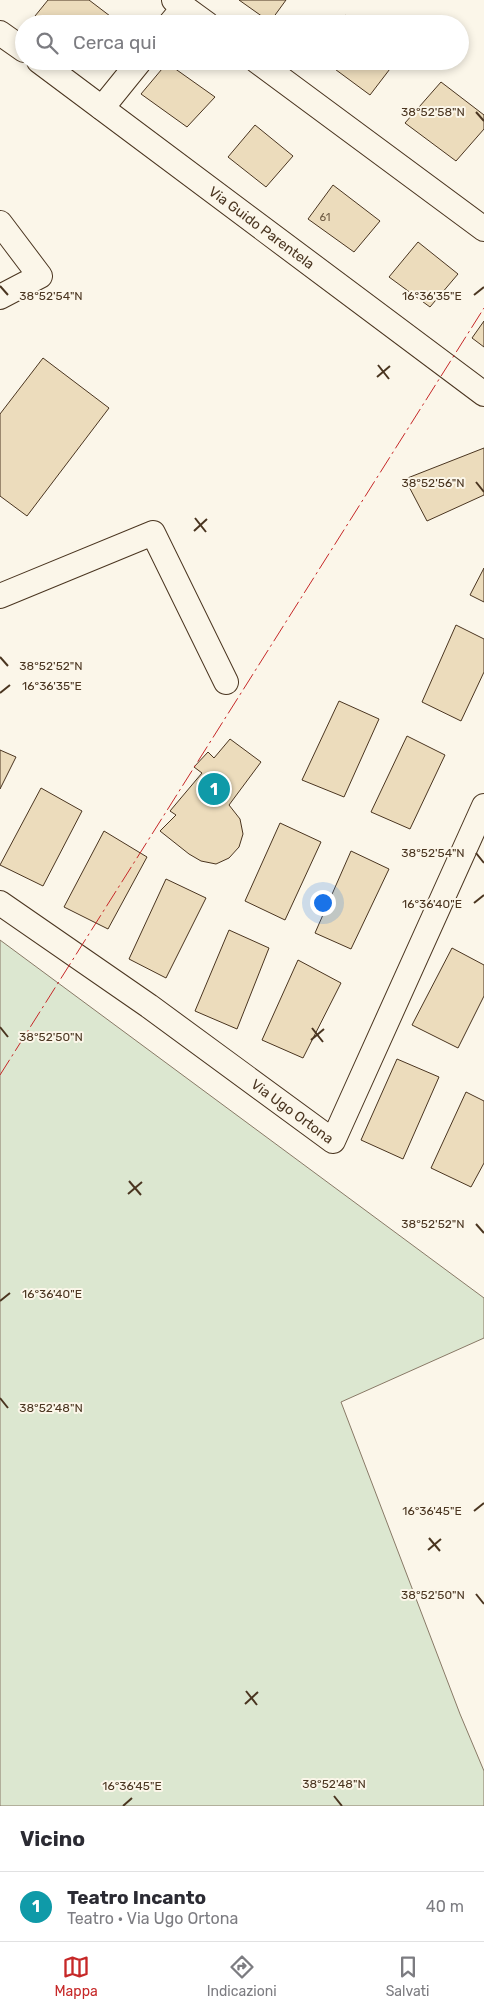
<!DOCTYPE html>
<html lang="it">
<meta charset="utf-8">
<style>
:root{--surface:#fff;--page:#f7f7f7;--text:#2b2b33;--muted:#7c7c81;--line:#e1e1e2;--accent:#c62828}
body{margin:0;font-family:Rubik,sans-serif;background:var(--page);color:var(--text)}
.you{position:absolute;left:322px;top:902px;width:18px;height:18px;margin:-12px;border:4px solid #fff;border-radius:50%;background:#1a73e8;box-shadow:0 0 0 8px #1a73e833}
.badge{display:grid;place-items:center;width:32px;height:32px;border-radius:50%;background:var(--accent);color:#fff;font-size:16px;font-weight:700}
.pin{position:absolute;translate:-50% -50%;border:2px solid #fff;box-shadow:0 1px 5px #0006}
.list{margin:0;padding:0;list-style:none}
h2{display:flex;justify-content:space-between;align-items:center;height:65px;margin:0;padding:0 20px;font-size:21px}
h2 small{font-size:16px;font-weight:400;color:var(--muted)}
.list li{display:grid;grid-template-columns:32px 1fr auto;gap:15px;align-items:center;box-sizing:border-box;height:70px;padding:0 20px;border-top:1px solid var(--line)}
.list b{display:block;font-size:19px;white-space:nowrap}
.list p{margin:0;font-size:16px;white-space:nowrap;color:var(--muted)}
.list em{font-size:16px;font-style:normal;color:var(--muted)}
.icon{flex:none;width:28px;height:28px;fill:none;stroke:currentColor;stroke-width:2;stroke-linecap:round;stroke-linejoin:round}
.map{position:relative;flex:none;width:484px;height:1806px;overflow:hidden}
.search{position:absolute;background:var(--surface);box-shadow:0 2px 8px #0003;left:15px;right:15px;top:15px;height:55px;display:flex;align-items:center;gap:12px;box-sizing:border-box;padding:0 18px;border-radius:28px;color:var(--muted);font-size:19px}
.sheet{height:135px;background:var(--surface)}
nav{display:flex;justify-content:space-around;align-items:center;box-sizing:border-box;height:70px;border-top:1px solid var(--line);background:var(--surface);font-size:14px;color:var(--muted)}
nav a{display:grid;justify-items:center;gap:2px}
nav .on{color:var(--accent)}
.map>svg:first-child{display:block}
.green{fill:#dce7d0;stroke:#887966}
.building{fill:#ecdcbc;stroke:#4a3520}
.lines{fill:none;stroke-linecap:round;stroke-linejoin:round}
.minor-casing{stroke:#4a3520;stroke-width:26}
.minor{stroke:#fbf6e9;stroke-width:24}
.power{stroke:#c62828;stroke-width:1;stroke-dasharray:18 4 2.5 4;stroke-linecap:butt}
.ticks{fill:none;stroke:#4a3520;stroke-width:2}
.labels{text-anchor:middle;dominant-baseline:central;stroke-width:4;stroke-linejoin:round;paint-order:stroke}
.number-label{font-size:11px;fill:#725f47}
.street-label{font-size:14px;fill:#4a3520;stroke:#fbf6e9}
.ticks-label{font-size:12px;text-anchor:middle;fill:#4a3520;stroke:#fbf6e9;stroke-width:4;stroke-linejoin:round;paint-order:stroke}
</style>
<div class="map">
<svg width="484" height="1806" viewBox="0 0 484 1806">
<rect width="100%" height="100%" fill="#fbf6e9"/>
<!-- green -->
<path class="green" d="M0 940 484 1298V1338L341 1402 460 1714 484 1771V1806H0Z"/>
<!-- building -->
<g class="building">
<path d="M48 0H89L110 16 103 24H46L35 16Z"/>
<path d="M239 0H286L270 22Z"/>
<path d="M345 15 356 24H338Z"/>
<path d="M324 61H396L370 95Z"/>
<path d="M167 63 215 97 187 127 141 94Z"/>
<path d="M441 82 484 115V129L456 161 405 123Z"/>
<path d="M255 125 293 156 266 187 228 157Z"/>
<path d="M333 185 380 221 354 252 308 219Z"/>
<path d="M418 242 458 274 430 307 389 277Z"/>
<path d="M484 321V347L472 338Z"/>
<path d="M43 358 109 408 27 516 0 496V414Z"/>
<path d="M484 448V495L427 521 405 479Z"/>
<path d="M484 568V602L470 595Z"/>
<path d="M456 625 484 639V672L461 721 422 702Z"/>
<path d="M339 701 379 719 344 797 302 780Z"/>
<path d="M407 736 445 755 410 829 371 812Z"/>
<path d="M230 739 261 762 229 805 240 819 243 834 239 847 229 858 216 864 201 861 189 854 160 831 176 815 170 811 202 773 194 767 208 752 214 758Z"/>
<path d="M0 750 16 757 0 789Z"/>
<path d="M41 788 82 811 43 886 0 865Z"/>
<path d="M280 823 321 842 285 920 245 901Z"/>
<path d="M104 831 147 857 108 929 64 907Z"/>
<path d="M351 851 389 869 351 949 315 933Z"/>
<path d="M166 879 206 898 166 978 129 959Z"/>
<path d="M229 930 269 948 237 1029 195 1011Z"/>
<path d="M452 948 484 965V996L458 1048 412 1025Z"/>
<path d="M298 960 341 983 303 1058 262 1040Z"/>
<path d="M397 1059 439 1077 403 1159 361 1140Z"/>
<path d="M466 1092 484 1101V1163L471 1187 431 1168Z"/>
</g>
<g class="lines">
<!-- minor casing -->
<g class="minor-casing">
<g id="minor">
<path d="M174 0 207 24"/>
<path d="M170 24 184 7"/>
<path d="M0 33 24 50"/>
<path id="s1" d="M39 61 484 394"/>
<path d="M257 61 484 229"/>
<path d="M102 108 140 61"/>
<path d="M0 223 40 276 0 297"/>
<path d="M0 596 153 533 226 682"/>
<path id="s2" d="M0 903 149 1006 333 1141 484 806"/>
</g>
</g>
<!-- minor -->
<use href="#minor" class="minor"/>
<!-- power -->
<path class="power" d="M0 1075 484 308"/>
</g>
<!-- ticks -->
<path class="ticks" d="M476 112 484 121M0 286 8 295M474 295 484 287M378 365 389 379M377 377 390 366M476 482 484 492M195 518 206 532M194 531 207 519M0 657 8 666M0 693 10 685M476 853 484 863M474 903 484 895M0 1027 8 1037M312 1028 323 1042M311 1040 324 1029M129 1181 141 1195M128 1194 142 1182M476 1224 484 1233M0 1301 10 1293M0 1398 8 1408M474 1511 484 1503M429 1538 440 1551M428 1550 441 1539M476 1594 484 1604M246 1691 257 1705M245 1704 258 1692M334 1796 342 1806M123 1806 132 1798"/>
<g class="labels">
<!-- number labels -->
<g class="number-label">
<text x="325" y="217">61</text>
</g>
<!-- street labels -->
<g class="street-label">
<text stroke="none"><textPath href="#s1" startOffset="278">Via Guido Parentela</textPath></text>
<text stroke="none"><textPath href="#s2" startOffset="359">Via Ugo Ortona</textPath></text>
</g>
</g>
<g class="ticks-label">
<text x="433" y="116">38°52'58"N</text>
<text x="432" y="300">16°36'35"E</text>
<text x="51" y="300">38°52'54"N</text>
<text x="433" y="487">38°52'56"N</text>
<text x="51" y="670">38°52'52"N</text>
<text x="52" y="690">16°36'35"E</text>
<text x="433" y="857">38°52'54"N</text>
<text x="432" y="908">16°36'40"E</text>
<text x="51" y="1041">38°52'50"N</text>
<text x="433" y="1228">38°52'52"N</text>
<text x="52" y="1298">16°36'40"E</text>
<text x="51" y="1412">38°52'48"N</text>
<text x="432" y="1515">16°36'45"E</text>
<text x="433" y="1599">38°52'50"N</text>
<text x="334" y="1788">38°52'48"N</text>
<text x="132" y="1790">16°36'45"E</text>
</g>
</svg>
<div class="you"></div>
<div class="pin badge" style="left:214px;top:789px;background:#0f9aa8">1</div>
<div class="search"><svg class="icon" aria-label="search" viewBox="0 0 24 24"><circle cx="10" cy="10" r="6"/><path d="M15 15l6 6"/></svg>Cerca qui</div>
</div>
<section class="sheet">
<h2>Vicino<small></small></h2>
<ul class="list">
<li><span class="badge" style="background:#0f9aa8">1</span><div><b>Teatro Incanto</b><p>Teatro · Via Ugo Ortona</p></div><em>40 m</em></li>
</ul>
</section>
<nav>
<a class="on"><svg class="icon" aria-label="map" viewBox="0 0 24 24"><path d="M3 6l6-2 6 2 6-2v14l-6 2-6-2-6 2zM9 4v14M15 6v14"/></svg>Mappa</a>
<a><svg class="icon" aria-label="directions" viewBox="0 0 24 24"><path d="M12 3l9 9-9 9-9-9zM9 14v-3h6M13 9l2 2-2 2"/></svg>Indicazioni</a>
<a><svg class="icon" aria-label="saved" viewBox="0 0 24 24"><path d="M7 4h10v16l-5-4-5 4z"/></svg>Salvati</a>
</nav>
